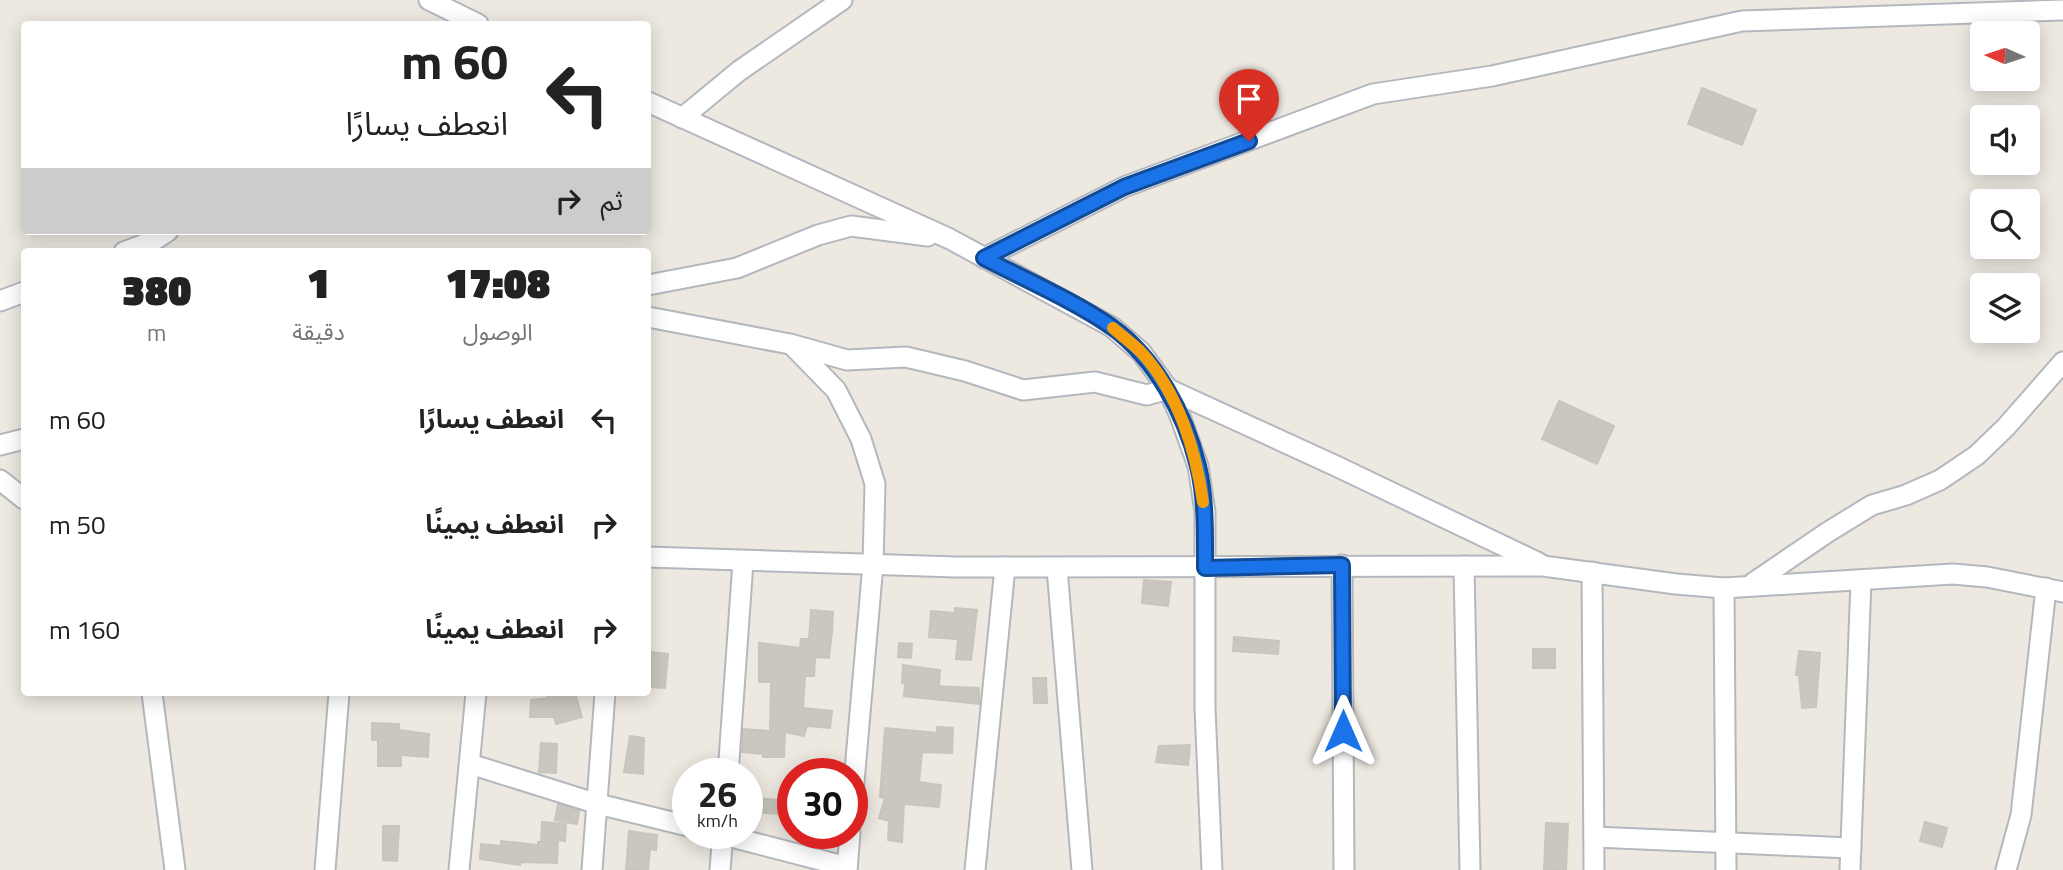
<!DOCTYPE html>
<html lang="ar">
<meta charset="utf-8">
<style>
:root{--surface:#fff;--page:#f2f2f2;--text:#222;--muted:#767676}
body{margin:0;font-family:"Titillium Web","Noto Sans Arabic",sans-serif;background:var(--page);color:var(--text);direction:rtl;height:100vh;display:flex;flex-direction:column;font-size:26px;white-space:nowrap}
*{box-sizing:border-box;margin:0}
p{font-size:23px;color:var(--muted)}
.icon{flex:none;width:38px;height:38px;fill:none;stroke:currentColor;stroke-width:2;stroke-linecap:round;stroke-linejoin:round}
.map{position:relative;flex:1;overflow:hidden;direction:ltr}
.sheet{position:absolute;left:21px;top:248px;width:630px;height:448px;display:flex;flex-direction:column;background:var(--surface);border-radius:7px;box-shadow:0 4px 18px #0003;direction:rtl}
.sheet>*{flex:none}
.top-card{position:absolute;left:21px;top:21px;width:630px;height:214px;border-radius:7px;box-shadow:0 4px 18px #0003;direction:rtl;background:#fff;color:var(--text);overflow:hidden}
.needle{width:46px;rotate:273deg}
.buttons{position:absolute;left:1970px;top:21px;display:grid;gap:14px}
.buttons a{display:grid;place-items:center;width:70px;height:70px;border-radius:7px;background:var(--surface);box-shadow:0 4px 18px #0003;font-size:35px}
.speed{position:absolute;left:672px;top:758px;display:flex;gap:14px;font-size:35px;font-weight:700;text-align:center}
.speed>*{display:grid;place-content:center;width:91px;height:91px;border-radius:50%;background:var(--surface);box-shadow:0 4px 18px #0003;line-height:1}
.speed small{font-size:18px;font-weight:400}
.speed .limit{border:10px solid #d22;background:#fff;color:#111}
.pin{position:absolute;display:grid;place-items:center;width:60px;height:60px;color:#fff;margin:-72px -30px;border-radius:50% 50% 50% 0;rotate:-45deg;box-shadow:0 0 7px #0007}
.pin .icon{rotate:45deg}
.me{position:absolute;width:77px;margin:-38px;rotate:0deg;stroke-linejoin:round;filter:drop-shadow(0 0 5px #0008)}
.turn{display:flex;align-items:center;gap:24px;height:147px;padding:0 28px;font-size:32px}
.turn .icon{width:91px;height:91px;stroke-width:2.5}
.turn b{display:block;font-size:49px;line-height:60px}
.then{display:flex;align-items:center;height:66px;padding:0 28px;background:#0003;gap:14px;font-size:26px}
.eta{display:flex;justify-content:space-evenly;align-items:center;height:119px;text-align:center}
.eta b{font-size:42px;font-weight:800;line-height:49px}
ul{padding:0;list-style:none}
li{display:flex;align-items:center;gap:21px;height:105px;padding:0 28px}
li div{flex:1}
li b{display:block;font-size:26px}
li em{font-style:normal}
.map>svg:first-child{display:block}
.building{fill:#cac7bf;stroke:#c9c5bb;stroke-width:2}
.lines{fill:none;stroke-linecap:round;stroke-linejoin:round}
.street-casing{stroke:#b5b7bf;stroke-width:23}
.street{stroke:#fff;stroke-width:19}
.route-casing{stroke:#114b97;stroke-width:18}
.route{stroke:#1a73e8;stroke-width:12}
.slow{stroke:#f59e0b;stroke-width:12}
</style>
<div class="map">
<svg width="2063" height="870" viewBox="0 0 2063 870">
<rect width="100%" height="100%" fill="#ede9e1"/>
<g class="building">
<path d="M1702 88 1756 110 1742 145 1688 124Z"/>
<path d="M1559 401 1614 426 1597 464 1542 439Z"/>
<path d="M1144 580 1171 582 1168 606 1142 603Z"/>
<path d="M955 608 977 610 971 660 956 659 958 639 929 637 931 611 955 613Z"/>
<path d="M811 610 833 612 832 631 829 658 815 657 814 676H805L803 708 832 711 830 728 807 726 804 736 785 732 784 757H763V754L742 752 743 729 770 731 771 682H759V643L800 648 801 639H809Z"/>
<path d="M1234 637 1279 641 1278 654 1233 651Z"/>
<path d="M899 643 912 644 911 658 898 657Z"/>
<rect x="1533" y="649" width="22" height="19"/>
<path d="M1799 651 1820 653 1816 707 1802 708 1799 675H1796Z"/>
<path d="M651 652 668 654 665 688 648 687Z"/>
<path d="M903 665 940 670 939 685 902 683Z"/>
<path d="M1033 678H1046L1047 703H1034Z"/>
<path d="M905 685 979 688V704L904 696Z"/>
<path d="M547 693H575L582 717 556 724 554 717H530L531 700 548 698Z"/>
<path d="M372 723 399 724V730L429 734 428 757 401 755V766H378V740H372Z"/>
<path d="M937 727 953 728 952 753 922 752 919 782 941 785 939 807 904 804 902 842 888 840 889 821 879 818 885 798 880 797 885 728 937 733Z"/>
<path d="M630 736 644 738 643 774 624 772Z"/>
<path d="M541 743 557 744 556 773 539 772Z"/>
<path d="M1190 745 1188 765 1156 762 1159 746Z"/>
<path d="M755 798 778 800 777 814 754 812Z"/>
<path d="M558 804 579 811 577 824 555 820Z"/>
<path d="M542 822 566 824 565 841 558 840 557 863 521 862 520 865 480 859 481 844 501 846V841L538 845V842H541Z"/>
<path d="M1925 822 1947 828 1942 847 1920 841Z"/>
<path d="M1546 823 1568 824 1566 870H1544Z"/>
<path d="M383 826H399L397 861 383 860Z"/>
<path d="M629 831 657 835 656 850 650 849 648 870H626Z"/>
</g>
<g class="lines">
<g class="street-casing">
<g id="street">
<path d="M429 0 478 24"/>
<path d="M648 102 950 239 1112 327 1141 352 1168 389 1180 416 1198 466 1205 512V708L1212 870"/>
<path d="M682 118 739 71 842 0"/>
<path d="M124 252 153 241 168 231"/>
<path d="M984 258 1124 187 1373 94 1492 76 1742 21 2063 10"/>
<path d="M648 285 737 268 818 235 851 226 928 236"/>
<path d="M0 301 24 292"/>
<path d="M648 317 790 344 847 360 906 357 965 371 1023 390 1095 382 1147 395 1168 389 1336 466 1539 563"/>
<path d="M793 346 836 390 861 439 875 484 873 564 852 805"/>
<path d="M0 445 24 439"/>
<path d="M0 480 24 499"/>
<path d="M648 557 956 567 1543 566 1676 584 1724 588 1953 574 1987 577 2063 592"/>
<path d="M1342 565 1344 870"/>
<path d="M1464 566 1470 870"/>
<path d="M1057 568 1082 870"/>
<path d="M1592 572 1594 870"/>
<path d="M1753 583 1828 532 1872 505 1906 495 1940 480 1977 455 2006 427 2063 362"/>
<path d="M1724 588 1726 870"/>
<path d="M152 693 175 870"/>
<path d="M470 764 598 804 688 826"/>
<path d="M728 774 743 562"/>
<path d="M716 833 847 867"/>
<path d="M1594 837 1851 848"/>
<path d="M325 870 339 693"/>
<path d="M459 870 476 693"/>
<path d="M592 870 605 693"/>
<path d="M720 870 723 833"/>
<path d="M847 870 850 833"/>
<path d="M975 870 1005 567"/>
<path d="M1850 870 1861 581"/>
<path d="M2006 870 2021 815 2046 588"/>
</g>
</g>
<use href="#street" class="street"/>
</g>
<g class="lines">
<g class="route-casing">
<path id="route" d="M1249 141 1124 187 984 258C1026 280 1073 300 1112 327 1156 359 1185 414 1198 466 1206 499 1205 534 1205 568L1342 565 1343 731"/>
</g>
<use href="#route" class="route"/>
<path class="slow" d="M1113 328C1122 336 1133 344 1142 353 1178 393 1196 450 1203 502"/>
</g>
</svg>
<div class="buttons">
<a><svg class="needle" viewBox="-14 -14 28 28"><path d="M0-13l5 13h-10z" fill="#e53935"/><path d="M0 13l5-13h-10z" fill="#767676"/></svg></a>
<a><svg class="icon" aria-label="sound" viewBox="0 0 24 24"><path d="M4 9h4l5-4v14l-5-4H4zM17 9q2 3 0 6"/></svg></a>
<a><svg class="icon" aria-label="search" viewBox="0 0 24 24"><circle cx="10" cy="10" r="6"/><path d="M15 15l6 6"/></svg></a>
<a><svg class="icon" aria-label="layers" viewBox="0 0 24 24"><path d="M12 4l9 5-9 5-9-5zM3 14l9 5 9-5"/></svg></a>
</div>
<div class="speed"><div>26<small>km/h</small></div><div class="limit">30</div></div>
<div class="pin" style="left:1249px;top:141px;background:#d93025"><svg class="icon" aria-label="arrive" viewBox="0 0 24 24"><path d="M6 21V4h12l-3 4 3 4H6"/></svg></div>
<svg class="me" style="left:1343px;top:731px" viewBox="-20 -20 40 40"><path d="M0-17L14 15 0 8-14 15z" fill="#1a73e8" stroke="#fff" stroke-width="4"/></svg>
<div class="top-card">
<div class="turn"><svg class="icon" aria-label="left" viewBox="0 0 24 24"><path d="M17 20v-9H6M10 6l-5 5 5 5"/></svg><div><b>60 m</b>انعطف يسارًا</div></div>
<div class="then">ثم<svg class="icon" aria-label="right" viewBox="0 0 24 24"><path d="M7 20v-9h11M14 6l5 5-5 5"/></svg></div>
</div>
<section class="sheet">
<div class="eta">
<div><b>17:08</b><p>الوصول</p></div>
<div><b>1</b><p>دقيقة</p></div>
<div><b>380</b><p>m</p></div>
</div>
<ul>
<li><svg class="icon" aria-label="left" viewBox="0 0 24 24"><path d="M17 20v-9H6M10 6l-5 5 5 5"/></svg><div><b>انعطف يسارًا</b></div><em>60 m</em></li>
<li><svg class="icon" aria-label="right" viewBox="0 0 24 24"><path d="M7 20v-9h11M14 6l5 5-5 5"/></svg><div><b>انعطف يمينًا</b></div><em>50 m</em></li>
<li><svg class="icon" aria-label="right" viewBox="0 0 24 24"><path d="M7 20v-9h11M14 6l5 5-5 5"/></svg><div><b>انعطف يمينًا</b></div><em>160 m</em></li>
</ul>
</section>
</div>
